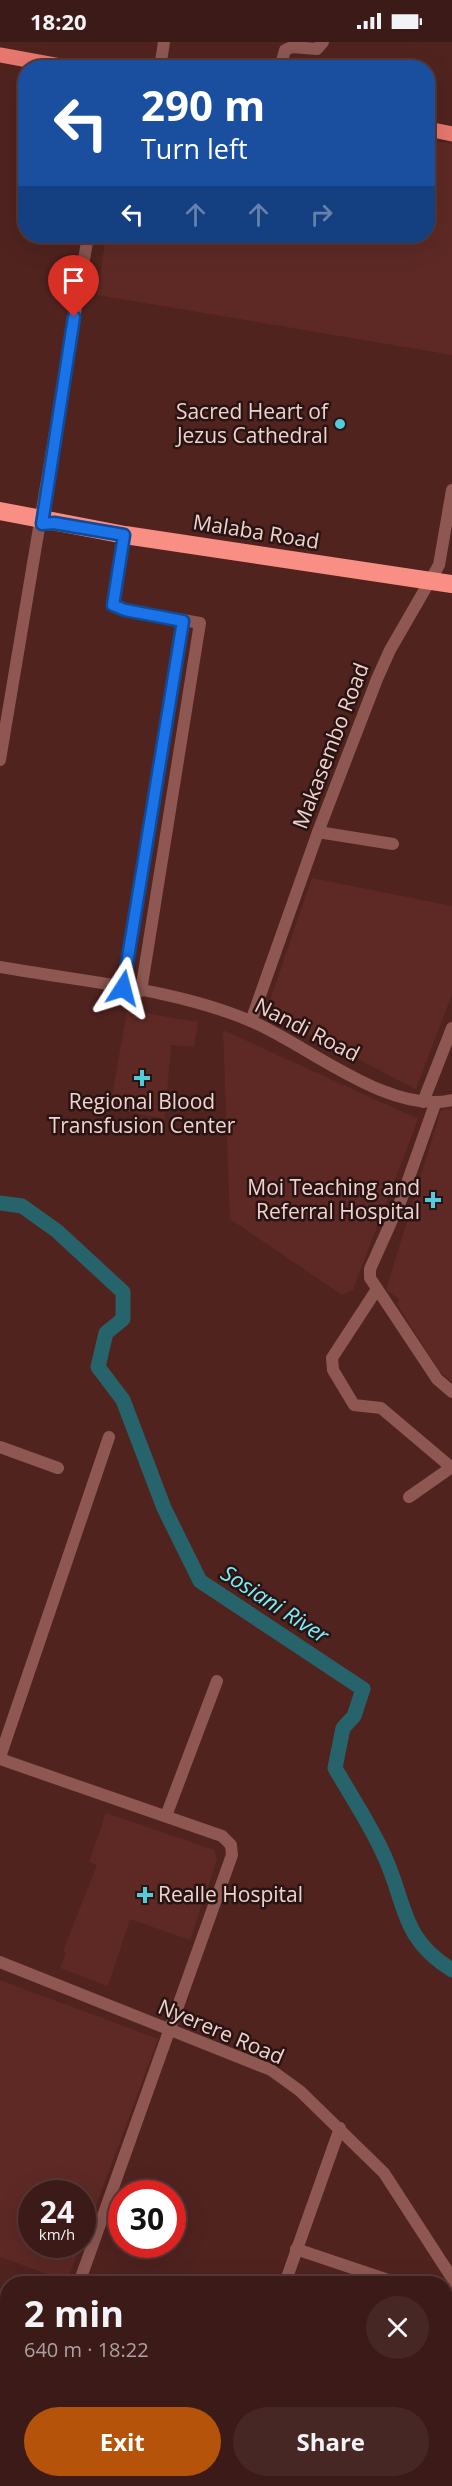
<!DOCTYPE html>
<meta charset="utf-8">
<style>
:root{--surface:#3c1a17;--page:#472724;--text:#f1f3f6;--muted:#aca1a1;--line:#553836;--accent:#b45309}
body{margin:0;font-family:"Open Sans",sans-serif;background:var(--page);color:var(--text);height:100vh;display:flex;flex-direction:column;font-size:22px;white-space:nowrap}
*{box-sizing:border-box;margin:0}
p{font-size:20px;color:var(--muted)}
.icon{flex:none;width:33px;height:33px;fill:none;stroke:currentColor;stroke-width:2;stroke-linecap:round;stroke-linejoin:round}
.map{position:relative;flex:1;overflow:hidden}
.drawer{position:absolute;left:0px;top:2234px;width:453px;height:212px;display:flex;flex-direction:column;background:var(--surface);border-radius:24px 24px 0 0;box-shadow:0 6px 24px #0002,0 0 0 2px var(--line)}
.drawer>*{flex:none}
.guide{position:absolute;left:18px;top:18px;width:417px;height:183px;border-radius:24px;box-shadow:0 6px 24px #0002,0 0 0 2px var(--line);background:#1a4fa0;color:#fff;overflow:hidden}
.speed{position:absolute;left:18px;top:2138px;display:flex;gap:12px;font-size:30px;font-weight:700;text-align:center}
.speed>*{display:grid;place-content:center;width:78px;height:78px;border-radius:50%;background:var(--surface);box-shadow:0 6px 24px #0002,0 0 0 2px var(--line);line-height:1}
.speed small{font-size:15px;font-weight:400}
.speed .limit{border:9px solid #d22;background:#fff;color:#111}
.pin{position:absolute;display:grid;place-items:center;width:51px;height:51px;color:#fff;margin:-62px -26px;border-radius:50% 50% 50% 0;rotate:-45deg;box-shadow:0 0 6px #0007}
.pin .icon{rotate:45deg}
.me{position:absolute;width:66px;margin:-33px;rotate:9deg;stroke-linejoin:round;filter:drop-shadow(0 0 4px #0008)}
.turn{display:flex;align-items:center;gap:21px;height:126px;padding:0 24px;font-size:27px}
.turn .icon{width:78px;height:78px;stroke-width:2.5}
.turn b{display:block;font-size:42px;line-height:51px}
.lanes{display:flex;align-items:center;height:57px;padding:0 24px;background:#0003;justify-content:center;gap:30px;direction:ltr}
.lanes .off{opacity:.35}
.round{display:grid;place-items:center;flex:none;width:63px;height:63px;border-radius:32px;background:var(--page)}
.head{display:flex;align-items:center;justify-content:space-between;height:102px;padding:0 24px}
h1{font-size:36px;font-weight:700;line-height:45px}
.button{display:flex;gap:12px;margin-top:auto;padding:12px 24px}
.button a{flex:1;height:69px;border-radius:36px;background:var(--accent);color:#fff;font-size:24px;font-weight:700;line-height:69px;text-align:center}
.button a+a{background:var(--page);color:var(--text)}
.status{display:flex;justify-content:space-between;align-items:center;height:42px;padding:0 30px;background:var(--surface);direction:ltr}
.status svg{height:16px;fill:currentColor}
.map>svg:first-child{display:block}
.built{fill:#5e2925}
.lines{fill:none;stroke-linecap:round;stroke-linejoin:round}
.river{stroke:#27636a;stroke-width:15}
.minor{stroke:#8e5752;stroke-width:12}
.major{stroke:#e6776e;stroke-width:15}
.highway{stroke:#f98f84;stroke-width:18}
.route-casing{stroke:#114b97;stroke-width:15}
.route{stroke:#1a73e8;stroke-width:10}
.poi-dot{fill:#52cbda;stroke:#281412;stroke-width:2}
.labels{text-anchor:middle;stroke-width:5;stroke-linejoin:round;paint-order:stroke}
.poi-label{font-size:21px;fill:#f0d2ce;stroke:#281412;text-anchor:end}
.street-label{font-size:21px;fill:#f0d2ce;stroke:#281412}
.water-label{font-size:22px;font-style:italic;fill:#7aeefc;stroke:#281412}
</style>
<div class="status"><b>18:20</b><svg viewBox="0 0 49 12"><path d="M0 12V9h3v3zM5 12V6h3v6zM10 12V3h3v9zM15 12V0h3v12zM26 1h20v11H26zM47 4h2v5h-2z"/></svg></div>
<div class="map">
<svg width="452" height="2444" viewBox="0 0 452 2444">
<rect width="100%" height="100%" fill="#50231f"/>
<g class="built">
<path d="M428 98 452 102V313L97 253 106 194H428Z"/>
<path d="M312 836 452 864V952L416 1047 266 970Z"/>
<path d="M127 968 198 980 194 1005 171 1003 165 1077 110 1066Z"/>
<path d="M223 988 418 1077 353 1248 342 1253 230 1177Z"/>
<path d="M452 1066V1340L439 1329 397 1262 399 1257 386 1248 441 1068Z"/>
<path d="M106 1771 214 1808 217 1818 190 1898 130 1877 108 1944 60 1926 66 1911 63 1909 97 1823 89 1820Z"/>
<path d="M0 1938 158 1997 83 2199 82 2151H32V2202H81L67 2239 0 2215Z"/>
</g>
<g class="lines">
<path class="river" d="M0 1161 22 1164 57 1189 123 1250V1277L106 1291 98 1325 123 1358 164 1466 200 1539 363 1647 354 1674 343 1686 335 1726C351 1754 370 1782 383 1811 407 1861 399 1895 452 1928"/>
<g class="minor">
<path d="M160 26 164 0"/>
<path d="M280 26 285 8 292 5 317 7 323 0"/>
<path d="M125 493 113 563 125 568 200 581 141 949"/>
<path d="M0 718 88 194"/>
<path d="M318 790 393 802"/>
<path d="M0 925C83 940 175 946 253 980 309 1004 389 1073 452 1058"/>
<path d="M123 946 183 579"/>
<path d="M251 979 318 790 377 637 390 608 439 523 452 448"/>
<path d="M423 1060 452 986"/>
<path d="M435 1062 401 1158 370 1227V1236L437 1337 452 1350"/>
<path d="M377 1247 332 1316 333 1328 354 1363 381 1366 452 1426"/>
<path d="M0 1405 58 1426"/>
<path d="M409 1455 452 1425"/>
<path d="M0 1715 109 1395"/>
<path d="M0 1717 222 1794 231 1803 232 1813 79 2241"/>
<path d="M166 1774 217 1639"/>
<path d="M0 1920 271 2028 300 2049 384 2131 452 2236"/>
<path d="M296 2207 397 2241"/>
<path d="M285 2241 340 2086"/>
<path d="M446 2248 452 2247"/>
<path d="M446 2390 452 2399"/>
<path d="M134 2438 142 2444"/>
<path d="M6 2444 9 2438"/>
<path d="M215 2444 217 2438"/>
</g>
<g class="major">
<path d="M0 13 71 26"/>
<path d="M428 87 452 92"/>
</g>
<path class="highway" d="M0 469 125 493 452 542"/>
</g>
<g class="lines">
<g class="route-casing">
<path id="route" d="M74 275 42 482 54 481 124 493 113 563 125 568 183 579 123 946"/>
</g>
<use href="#route" class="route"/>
</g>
<g class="poi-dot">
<circle cx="340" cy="382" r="6"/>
<path d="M139 1027h6v6h6v6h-6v6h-6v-6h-6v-6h6z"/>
<path d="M430 1149h6v6h6v6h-6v6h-6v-6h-6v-6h6z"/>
<path d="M142 1844h6v6h6v6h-6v6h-6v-6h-6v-6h6z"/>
</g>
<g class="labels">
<g class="poi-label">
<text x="328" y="377">Sacred Heart of<tspan x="328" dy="24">Jezus Cathedral</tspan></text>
<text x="142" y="1067" text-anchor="middle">Regional Blood<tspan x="142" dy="24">Transfusion Center</tspan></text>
<text x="420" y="1153">Moi Teaching and<tspan x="420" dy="24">Referral Hospital</tspan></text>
<text x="158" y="1860" text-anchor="start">Realle Hospital</text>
</g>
<g class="street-label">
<text transform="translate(256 490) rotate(9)" y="7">Malaba Road</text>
<text transform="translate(331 704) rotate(-69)" y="7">Makasembo Road</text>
<text transform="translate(307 988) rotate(27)" y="7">Nandi Road</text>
<text transform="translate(221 1990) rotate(23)" y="7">Nyerere Road</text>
</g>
<g class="water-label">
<text transform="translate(275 1562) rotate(33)" y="8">Sosiani River</text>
</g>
</g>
</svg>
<div class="speed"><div>24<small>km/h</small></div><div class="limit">30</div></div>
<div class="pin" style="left:74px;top:275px;background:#d93025"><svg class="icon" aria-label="arrive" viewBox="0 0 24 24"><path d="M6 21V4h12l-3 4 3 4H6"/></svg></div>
<svg class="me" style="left:123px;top:946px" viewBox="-20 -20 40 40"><path d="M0-17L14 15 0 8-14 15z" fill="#1a73e8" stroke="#fff" stroke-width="4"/></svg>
<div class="guide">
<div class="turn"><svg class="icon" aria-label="left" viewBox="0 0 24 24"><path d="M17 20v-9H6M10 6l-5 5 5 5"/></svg><div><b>290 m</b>Turn left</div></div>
<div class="lanes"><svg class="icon" aria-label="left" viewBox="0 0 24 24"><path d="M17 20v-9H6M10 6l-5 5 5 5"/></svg><svg class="icon off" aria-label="ahead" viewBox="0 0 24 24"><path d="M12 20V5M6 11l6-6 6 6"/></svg><svg class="icon off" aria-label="ahead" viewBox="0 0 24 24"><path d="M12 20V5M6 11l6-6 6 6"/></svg><svg class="icon off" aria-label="right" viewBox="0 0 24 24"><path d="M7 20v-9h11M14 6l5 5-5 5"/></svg></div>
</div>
<section class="drawer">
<div class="head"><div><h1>2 min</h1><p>640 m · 18:22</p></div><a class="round"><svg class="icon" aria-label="close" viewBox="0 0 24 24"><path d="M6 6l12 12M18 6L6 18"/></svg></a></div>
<div class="button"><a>Exit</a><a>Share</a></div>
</section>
</div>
